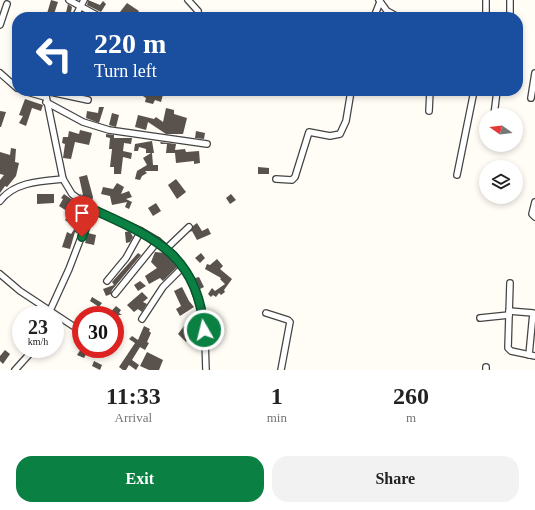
<!DOCTYPE html>
<style>
:root{--surface:#fff;--page:#f2f2f2;--text:#222;--muted:#767676;--accent:#0b8043}
body{margin:0;font-family:Georgia,serif;background:var(--page);color:var(--text);height:100vh;display:flex;flex-direction:column;font-size:15px;white-space:nowrap}
*{box-sizing:border-box;margin:0}
p{font-size:13px;color:var(--muted)}
.icon{flex:none;width:22px;height:22px;fill:none;stroke:currentColor;stroke-width:2;stroke-linecap:round;stroke-linejoin:round}
.map{position:relative;height:370px;overflow:hidden}
.side{display:flex;flex-direction:column;background:var(--surface);flex:1}
.side>*{flex:none}
.guide{position:absolute;left:12px;top:12px;width:511px;height:84px;border-radius:16px;box-shadow:0 2px 6px #0003;background:#1a4fa0;color:#fff;overflow:hidden}
.needle{width:26px;rotate:284deg}
.controls{position:absolute;left:479px;top:108px;display:grid;gap:8px}
.controls a{display:grid;place-items:center;width:44px;height:44px;border-radius:50%;background:var(--surface);box-shadow:0 2px 6px #0003;font-size:20px}
.speed{position:absolute;left:12px;top:306px;display:flex;gap:8px;font-size:20px;font-weight:700;text-align:center}
.speed>*{display:grid;place-content:center;width:52px;height:52px;border-radius:50%;background:var(--surface);box-shadow:0 2px 6px #0003;line-height:1}
.speed small{font-size:10px;font-weight:400}
.speed .limit{border:6px solid #d22;background:#fff;color:#111}
.pin{position:absolute;display:grid;place-items:center;width:34px;height:34px;color:#fff;margin:-41px -17px;border-radius:50% 50% 50% 0;rotate:-45deg;box-shadow:0 0 4px #0007}
.pin .icon{rotate:45deg}
.me{position:absolute;width:44px;margin:-22px;rotate:352deg;stroke-linejoin:round;filter:drop-shadow(0 0 3px #0008)}
.turn{display:flex;align-items:center;gap:14px;height:84px;padding:0 16px;font-size:18px}
.turn .icon{width:52px;height:52px;stroke-width:2.5}
.turn b{display:block;font-size:28px;line-height:34px}
.eta{display:flex;justify-content:space-evenly;align-items:center;height:68px;text-align:center}
.eta b{font-size:24px;font-weight:700;line-height:28px}
.action{display:flex;gap:8px;margin-top:auto;padding:8px 16px}
.action a{flex:1;height:46px;border-radius:16px;background:var(--accent);color:#fff;font-size:16px;font-weight:700;line-height:46px;text-align:center}
.action a+a{background:var(--page);color:var(--text)}
.map>svg:first-child{display:block}
.building{fill:#5a524d}
.lines{fill:none;stroke-linecap:round;stroke-linejoin:round}
.minor-casing{stroke:#444;stroke-width:8}
.minor{stroke:#fff;stroke-width:5.5}
.route-casing{stroke:#07532c;stroke-width:10}
.route{stroke:#0b8043;stroke-width:7}
</style>
<div class="map">
<svg width="535" height="370" viewBox="0 0 535 370">
<rect width="100%" height="100%" fill="#fffdf5"/>
<g class="building">
<path d="M51 0 58 2 53 17H46Z"/>
<path d="M88 0 100 5 103 1 106 4 101 12 87 5Z"/>
<path d="M127 3 139 11 134 17H127L120 12Z"/>
<path d="M68 4 72 7 70 17H65Z"/>
<path d="M135 91H147L157 94 158 91H164L161 102 155 100 153 104 145 102 146 98Z"/>
<path d="M25 99 43 105 41 111 32 108 26 126 19 123 23 116 19 115Z"/>
<path d="M99 107H104L99 123 86 118 87 111 98 113Z"/>
<path d="M166 108 174 110V114L187 118 183 134H166L148 122 146 130 135 127 138 115 154 119 156 117 163 122Z"/>
<path d="M0 111 6 112 1 127H0Z"/>
<path d="M112 113 119 115 116 127 109 125Z"/>
<path d="M80 130 92 133 89 145 75 142 71 159 63 158 65 144 62 143 63 137H68L69 131 79 134Z"/>
<path d="M196 131 205 133 204 139 195 138Z"/>
<path d="M106 134 114 135V138H132L131 144 124 143 123 151 132 153 131 159 123 157 121 174H114V167H110L112 149H109L110 138 106 137Z"/>
<path d="M152 141 154 153H152L153 165H158V171H145L147 173 142 176 140 180 135 179 137 171 147 165 143 158 151 153H146V149L139 147 138 151H134L135 144Z"/>
<path d="M160 142 176 144 175 150 185 149 186 152 199 151 200 163 194 164V161L176 163 175 153H166L167 144H161Z"/>
<path d="M11 148 16 149 15 162 19 163 16 176 7 187 5 186 0 193V180L4 175 0 174V152L10 155Z"/>
<path d="M258 167 269 168V174H258Z"/>
<path d="M87 175 93 197 92 202 79 194 83 195 79 177Z"/>
<path d="M176 179 186 192 177 199 168 185Z"/>
<path d="M117 183 124 187 121 194 129 191 132 197 126 199 132 202 129 209 125 207 127 202 112 205 110 196 101 194 103 187 113 189Z"/>
<path d="M37 194H54V203L37 204Z"/>
<path d="M64 194 84 208 82 210 86 213 82 220 74 214 68 222 65 220 70 213 59 206 63 199 61 198Z"/>
<path d="M231 194 236 200 230 204 226 198Z"/>
<path d="M156 203 161 211 153 216 148 208Z"/>
<path d="M197 223 202 231 208 228 211 234 197 240 192 231 190 232 193 226Z"/>
<path d="M77 225 80 228 78 234 75 232 70 249 62 247 67 232 71 234Z"/>
<path d="M130 231 133 237 130 242 126 243 125 232Z"/>
<path d="M88 233 96 235 94 245 85 243Z"/>
<path d="M155 252 165 253 177 267 163 281 160 278 149 284 145 276 157 268 151 262Z"/>
<path d="M138 253 141 255 112 290 111 294 106 296 103 289 114 285 112 282Z"/>
<path d="M201 253 205 258 200 263 195 258Z"/>
<path d="M217 259 223 266 220 269 232 279 224 290 225 292 221 295 219 293 216 297 213 295 211 297 208 294 212 288 215 291 225 284 220 279 221 278 205 269 207 264 210 265Z"/>
<path d="M199 277 204 287 200 289 195 278Z"/>
<path d="M140 281 146 286 138 291 134 285Z"/>
<path d="M182 287 189 301 194 307 180 316 176 309 181 306 174 291Z"/>
<path d="M142 292 148 298 143 302 147 304 142 312 138 309 134 312 127 305Z"/>
<path d="M92 297 102 303 99 307 90 301Z"/>
<path d="M116 306 121 310 119 313 122 315H119L115 320V315H108Z"/>
<path d="M144 326 150 329 149 331 151 333 147 342 149 343 145 350 140 347 132 360 139 365 136 370 129 365 126 370H123L119 367 135 343 129 339 132 336 138 340Z"/>
<path d="M184 326 193 334 186 342 178 334Z"/>
<path d="M81 349H89L84 358 77 355Z"/>
<path d="M5 350 10 354 3 364 0 361V356Z"/>
<path d="M147 352 163 360 159 370H149L140 366Z"/>
<path d="M94 361 102 365 100 370 92 366Z"/>
</g>
<g class="lines">
<g class="minor-casing">
<g id="minor">
<path d="M69 0 100 17"/>
<path d="M188 0 198 11"/>
<path d="M379 0 387 11 398 17"/>
<path d="M510 0V17"/>
<path d="M75 17 84 0"/>
<path d="M374 17 380 2"/>
<path d="M486 17V0"/>
<path d="M0 25 7 4"/>
<path d="M0 73 17 88"/>
<path d="M24 91 45 97"/>
<path d="M45 91 63 179 72 194 92 209 141 231 158 241 174 255 190 277 202 312 205 340 206 370"/>
<path d="M46 91 88 100"/>
<path d="M531 98 535 73"/>
<path d="M46 102 83 122 109 130 207 144"/>
<path d="M429 111 430 91"/>
<path d="M494 115 497 91"/>
<path d="M457 175 474 91"/>
<path d="M276 179 292 180 295 177 309 132 330 136 340 134 346 121 351 91"/>
<path d="M0 201C14 182 41 181 63 179"/>
<path d="M535 202 532 214 535 217"/>
<path d="M167 248 189 227"/>
<path d="M0 274 20 291 73 326"/>
<path d="M107 281 126 258 141 231"/>
<path d="M510 283 508 348 511 351 535 356"/>
<path d="M115 294 158 241"/>
<path d="M509 311 533 313 529 355"/>
<path d="M266 313 288 320 290 322 281 370"/>
<path d="M48 315 69 269 92 209"/>
<path d="M480 318 509 315"/>
<path d="M142 319 163 287 183 267"/>
<path d="M486 367V370"/>
<path d="M15 370 34 349"/>
</g>
</g>
<use href="#minor" class="minor"/>
</g>
<g class="lines">
<g class="route-casing">
<path id="route" d="M82 237 92 209C153 237 198 254 204 330"/>
</g>
<use href="#route" class="route"/>
</g>
</svg>
<div class="controls">
<a><svg class="needle" viewBox="-14 -14 28 28"><path d="M0-13l5 13h-10z" fill="#e53935"/><path d="M0 13l5-13h-10z" fill="#767676"/></svg></a>
<a><svg class="icon" aria-label="layers" viewBox="0 0 24 24"><path d="M12 4l9 5-9 5-9-5zM3 14l9 5 9-5"/></svg></a>
</div>
<div class="speed"><div>23<small>km/h</small></div><div class="limit">30</div></div>
<div class="pin" style="left:82px;top:237px;background:#d93025"><svg class="icon" aria-label="arrive" viewBox="0 0 24 24"><path d="M6 21V4h12l-3 4 3 4H6"/></svg></div>
<svg class="me" style="left:204px;top:330px" viewBox="-20 -20 40 40"><circle r="17" fill="#0b8043" stroke="#fff" stroke-width="3"/><path d="M0-11L8 9 0 5-8 9z" fill="#fff"/></svg>
<div class="guide">
<div class="turn"><svg class="icon" aria-label="left" viewBox="0 0 24 24"><path d="M17 20v-9H6M10 6l-5 5 5 5"/></svg><div><b>220 m</b>Turn left</div></div>
</div>
</div>
<section class="side">
<div class="eta">
<div><b>11:33</b><p>Arrival</p></div>
<div><b>1</b><p>min</p></div>
<div><b>260</b><p>m</p></div>
</div>
<div class="action"><a>Exit</a><a>Share</a></div>
</section>
